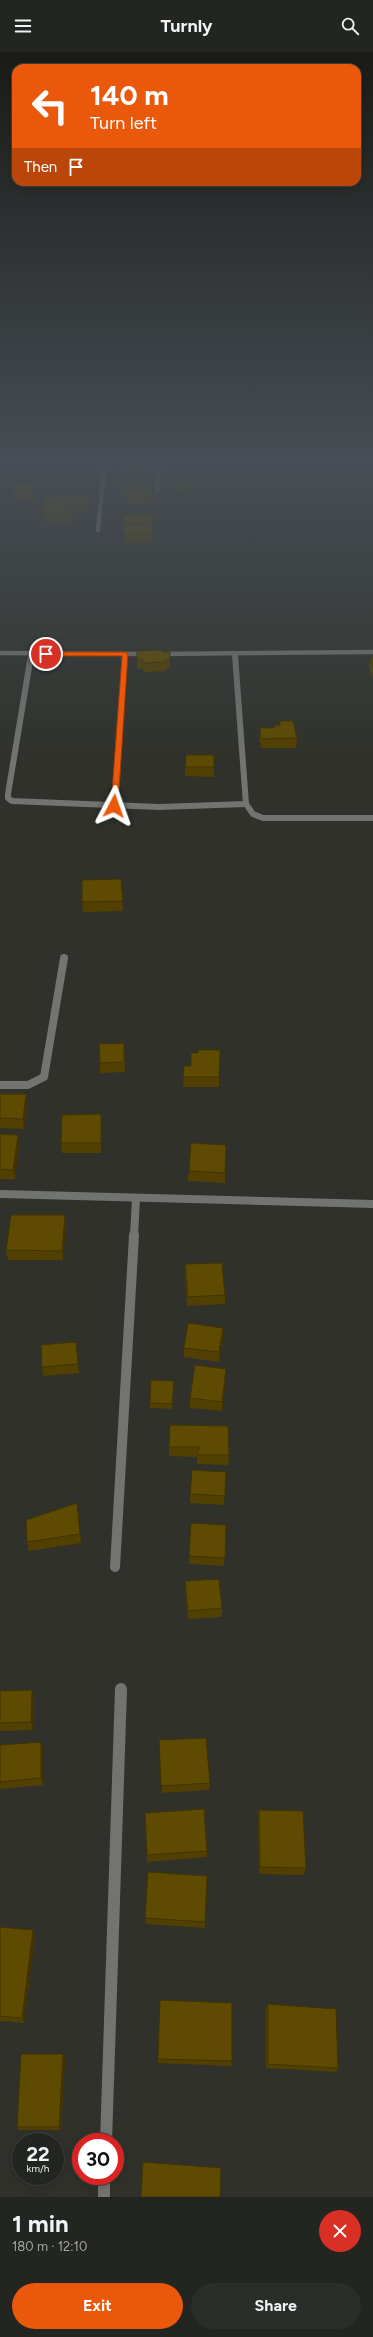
<!DOCTYPE html>
<meta charset="utf-8">
<style>
:root{--surface:#232520;--page:#2b2d29;--text:#f1f3f6;--muted:#a3a5a5;--line:#40423e;--accent:#ea580c}
body{margin:0;font-family:Figtree,sans-serif;background:var(--page);color:var(--text);height:100vh;display:flex;flex-direction:column;font-size:15px;white-space:nowrap}
*{box-sizing:border-box;margin:0}
p{font-size:13px;color:var(--muted)}
.icon{flex:none;width:22px;height:22px;fill:none;stroke:currentColor;stroke-width:2;stroke-linecap:round;stroke-linejoin:round}
.map{position:relative;height:2145px;overflow:hidden}
.drawer{display:flex;flex-direction:column;background:var(--surface);flex:1}
.drawer>*{flex:none}
.banner{position:absolute;left:12px;top:12px;width:349px;height:122px;border-radius:12px;box-shadow:0 2px 10px #0003,0 0 0 1px var(--line);background:#ea580c;color:#fff;overflow:hidden}
.speed{position:absolute;left:12px;top:2081px;display:flex;gap:8px;font-size:20px;font-weight:700;text-align:center}
.speed>*{display:grid;place-content:center;width:52px;height:52px;border-radius:50%;background:var(--surface);box-shadow:0 2px 10px #0003,0 0 0 1px var(--line);line-height:1}
.speed small{font-size:10px;font-weight:400}
.speed .limit{border:6px solid #d22;background:#fff;color:#111}
.pin{position:absolute;display:grid;place-items:center;width:34px;height:34px;color:#fff;margin:-17px;border:2px solid #fff;border-radius:50%;box-shadow:0 1px 4px #0007}
.me{position:absolute;width:44px;margin:-22px;rotate:4deg;stroke-linejoin:round;filter:drop-shadow(0 0 3px #0008)}
.turn{display:flex;align-items:center;gap:14px;height:84px;padding:0 12px;font-size:18px}
.turn .icon{width:52px;height:52px;stroke-width:2.5}
.turn b{display:block;font-size:28px;line-height:34px}
.then{display:flex;align-items:center;height:38px;padding:0 12px;background:#0003;gap:8px;font-size:15px}
.round{display:grid;place-items:center;flex:none;width:42px;height:42px;border-radius:21px;background:var(--page)}
.headline{display:flex;align-items:center;justify-content:space-between;height:68px;padding:0 12px}
h1{font-size:24px;font-weight:700;line-height:30px}
.action{display:flex;gap:8px;margin-top:auto;padding:8px 12px}
.action a{flex:1;height:46px;border-radius:24px;background:var(--accent);color:#fff;font-size:16px;font-weight:700;line-height:46px;text-align:center}
.action a+a{background:var(--page);color:var(--text)}
header{display:flex;justify-content:space-between;align-items:center;height:52px;padding:0 12px;background:var(--surface);font-size:18px;font-weight:700}
.map>svg:first-child{display:block}
.lines{fill:none;stroke-linecap:round;stroke-linejoin:round}
.street-far4{stroke:#717471;stroke-width:4.5}
.street-far3{stroke:#717471;stroke-width:6}
.street-far2{stroke:#717471;stroke-width:8}
.street-far1{stroke:#717471;stroke-width:10}
.street{stroke:#717471;stroke-width:12}
.wall{fill:#514001}
.shaded-wall{fill:#423401}
.building{fill:#5e4b01;stroke:#423401}
.route{fill:#ea580c;stroke:#983908}
</style>
<header><svg class="icon" aria-label="menu" viewBox="0 0 24 24"><path d="M4 6h16M4 12h16M4 18h16"/></svg>Turnly<svg class="icon" aria-label="search" viewBox="0 0 24 24"><circle cx="10" cy="10" r="6"/><path d="M15 15l6 6"/></svg></header>
<div class="map">
<svg width="373" height="2145" viewBox="0 0 373 2145">
<rect width="100%" height="100%" fill="#2f312a"/>
<g class="lines">
<g class="street-far4">
<path d="M157 439 159 408"/>
<path d="M98 478 105 408"/>
<path d="M0 601 147 602"/>
<path d="M159 602 373 600"/>
<path d="M235 602V604"/>
<path d="M31 604V602"/>
<path d="M125 604V602"/>
</g>
<g class="street-far3">
<path d="M31 603 8 742V746L12 749 159 755 246 752"/>
<path d="M235 603 246 752 253 762 263 766H373"/>
<path d="M114 754 125 603"/>
</g>
<g class="street-far2">
<path d="M0 1033H28L44 1025 64 906"/>
<path d="M0 1142 373 1152"/>
<path d="M134 1184 136 1147"/>
</g>
<path class="street-far1" d="M115 1515 134 1183"/>
<g class="street">
<path d="M106 2090 121 1637"/>
<path d="M104 2124V2145"/>
</g>
</g>
<g class="wall">
<path d="M122 408H152V410L149 417 122 416Z"/>
<path d="M170 431 189 437V441H171Z"/>
<path d="M34 432 35 440 33 449H14L13 441Z"/>
<path d="M146 433 145 438H151V453H128V443H122V435Z"/>
<path d="M88 444V458L72 459 73 464 72 470H45V459H44V451Z"/>
<path d="M123 463 152 470V478H151L152 482V490L125 491 124 483Z"/>
<path d="M137 599 170 600V616H166V619L144 620 143 617H137Z"/>
<path d="M373 605V627L369 614 370 606Z"/>
<path d="M280 669 297 686 296 696H261L259 686 260 676H274L280 673Z"/>
<path d="M186 703H214V725L185 724Z"/>
<path d="M121 827 123 859 83 860 82 850Z"/>
<path d="M124 991 125 1020 100 1021V1011Z"/>
<path d="M220 998 219 1035H183L184 1014H191L198 1001Z"/>
<path d="M0 1042H26L27 1052 24 1077 0 1076Z"/>
<path d="M101 1062 102 1072 101 1101H62L61 1091Z"/>
<path d="M0 1082 19 1093 15 1127H0Z"/>
<path d="M226 1093 225 1131 188 1129 189 1119Z"/>
<path d="M66 1173 63 1208H8L6 1198Z"/>
<path d="M185 1212 225 1243V1252L187 1254 185 1222Z"/>
<path d="M223 1286 219 1310 184 1305V1296Z"/>
<path d="M76 1290 79 1321 43 1324 42 1315Z"/>
<path d="M226 1326 222 1359 190 1356V1346Z"/>
<path d="M174 1334 172 1357 150 1356V1351Z"/>
<path d="M170 1373 229 1403 228 1413 197 1412V1405L169 1404Z"/>
<path d="M226 1420 224 1453 190 1451V1442Z"/>
<path d="M77 1451 81 1491 29 1499 27 1490Z"/>
<path d="M226 1473 224 1514 189 1512V1504Z"/>
<path d="M185 1529 222 1556V1565L188 1567 185 1538Z"/>
<path d="M0 1639 34 1646 33 1678 0 1679Z"/>
<path d="M159 1688 210 1731 209 1738 162 1741Z"/>
<path d="M41 1690 43 1698V1733L0 1737V1693Z"/>
<path d="M259 1758 306 1816 304 1823 259 1822 258 1765Z"/>
<path d="M145 1761 207 1799V1805L147 1810Z"/>
<path d="M207 1824 205 1876 146 1872 145 1866Z"/>
<path d="M0 1875 33 1878 35 1884 24 1971 0 1969Z"/>
<path d="M268 1952 338 2016 336 2020 266 2016V1957Z"/>
<path d="M63 2002 65 2006 61 2078H19L17 2075Z"/>
<path d="M158 2007 232 2009 231 2014 158 2011Z"/>
</g>
<g class="shaded-wall">
<path d="M150 408H152V410L149 417V409Z"/>
<path d="M145 425 146 433 144 443V435Z"/>
<path d="M34 432 35 440 33 449V441Z"/>
<path d="M72 456 73 464 72 470 71 462Z"/>
<path d="M1 464 2 469 0 472V467Z"/>
<path d="M26 1042 27 1052 24 1077 23 1067Z"/>
<path d="M101 1062 102 1072 101 1101Z"/>
<path d="M18 1083 19 1093 15 1127 13 1118Z"/>
<path d="M65 1163 66 1173 63 1208 62 1199Z"/>
<path d="M223 1276V1286L219 1310V1300Z"/>
<path d="M226 1317V1326L222 1359V1350Z"/>
<path d="M32 1638 34 1646 33 1678 31 1670Z"/>
<path d="M41 1690 43 1698V1733L41 1726Z"/>
<path d="M33 1878 35 1884 24 1971 22 1966Z"/>
<path d="M63 2002 65 2006 61 2078 59 2075Z"/>
</g>
<g class="building">
<path d="M122 408H150L149 409Z"/>
<path d="M123 425H145L144 435H122Z"/>
<path d="M188 430 189 437H171L170 431Z"/>
<path d="M15 432H34L33 441H13Z"/>
<path d="M129 438H151L150 445H128Z"/>
<path d="M88 444V450L44 451V445Z"/>
<path d="M46 456H72L71 462H45Z"/>
<path d="M151 462 152 470 124 471 123 463Z"/>
<path d="M150 474 152 482 125 483 123 475Z"/>
<path d="M162 598V600H170V607H166V610L143 611V608H137V599Z"/>
<path d="M373 605V615L370 606Z"/>
<path d="M280 669H293L297 686 261 687 260 676H274L276 673H280Z"/>
<path d="M186 703H214V715H185Z"/>
<path d="M121 827 123 849 82 850V828Z"/>
<path d="M124 991V1010L100 1011 99 992Z"/>
<path d="M198 998H220L219 1025H183L184 1014H191V1001H198Z"/>
<path d="M0 1042H26L23 1067 0 1066Z"/>
<path d="M101 1062V1091H61L62 1063Z"/>
<path d="M0 1082 18 1083 13 1118 0 1117Z"/>
<path d="M191 1091 226 1093 225 1121 189 1119Z"/>
<path d="M11 1163H65L62 1199 6 1198Z"/>
<path d="M222 1211 225 1243 188 1245 185 1212Z"/>
<path d="M188 1271 223 1276 219 1300 184 1296Z"/>
<path d="M76 1290 78 1312 42 1315 41 1293Z"/>
<path d="M195 1313 226 1317 222 1350 190 1346Z"/>
<path d="M151 1328 174 1329 172 1352 150 1351Z"/>
<path d="M170 1373 228 1374 229 1403H197L200 1395H169Z"/>
<path d="M192 1418 226 1420 225 1444 190 1442Z"/>
<path d="M77 1451 80 1482 27 1490 26 1468Z"/>
<path d="M191 1471 226 1473 225 1506 189 1504Z"/>
<path d="M219 1527 222 1556 188 1559 185 1529Z"/>
<path d="M32 1638 31 1670 0 1671V1639Z"/>
<path d="M206 1686 210 1731 161 1734 159 1688Z"/>
<path d="M41 1690V1726L0 1730V1693Z"/>
<path d="M204 1757 207 1799 147 1803 145 1761Z"/>
<path d="M259 1758 303 1759 306 1816 260 1815Z"/>
<path d="M148 1820 207 1824 205 1870 145 1866Z"/>
<path d="M0 1875 33 1878 22 1966 0 1964Z"/>
<path d="M160 1948 232 1951V2009L158 2007Z"/>
<path d="M268 1952 336 1957 338 2016 268 2012Z"/>
<path d="M21 2002H63L59 2075H17Z"/>
<path d="M143 2110 221 2116 220 2145H141Z"/>
</g>
<linearGradient id="sky" x2="0" y2="1"><stop stop-color="#1a1b17"/><stop offset="0.58" stop-color="#474e55"/><stop offset="1" stop-color="#474e55" stop-opacity="0"/></linearGradient>
<rect width="373" height="708" fill="url(#sky)"/>
<path class="route" d="M125 600 128 602 118 754 114 756 111 754 122 604H46L43 602 46 600Z"/>
</svg>
<div class="speed"><div>22<small>km/h</small></div><div class="limit">30</div></div>
<div class="pin" style="left:46px;top:602px;background:#d93025"><svg class="icon" aria-label="arrive" viewBox="0 0 24 24"><path d="M6 21V4h12l-3 4 3 4H6"/></svg></div>
<svg class="me" style="left:114px;top:754px" viewBox="-20 -20 40 40"><path d="M0-17L14 15 0 8-14 15z" fill="#ea580c" stroke="#fff" stroke-width="4"/></svg>
<div class="banner">
<div class="turn"><svg class="icon" aria-label="left" viewBox="0 0 24 24"><path d="M17 20v-9H6M10 6l-5 5 5 5"/></svg><div><b>140 m</b>Turn left</div></div>
<div class="then">Then<svg class="icon" aria-label="arrive" viewBox="0 0 24 24"><path d="M6 21V4h12l-3 4 3 4H6"/></svg></div>
</div>
</div>
<section class="drawer">
<div class="headline"><div><h1>1 min</h1><p>180 m · 12:10</p></div><a class="round" style="background:#d93025;color:#fff"><svg class="icon" aria-label="close" viewBox="0 0 24 24"><path d="M6 6l12 12M18 6L6 18"/></svg></a></div>
<div class="action"><a>Exit</a><a>Share</a></div>
</section>
